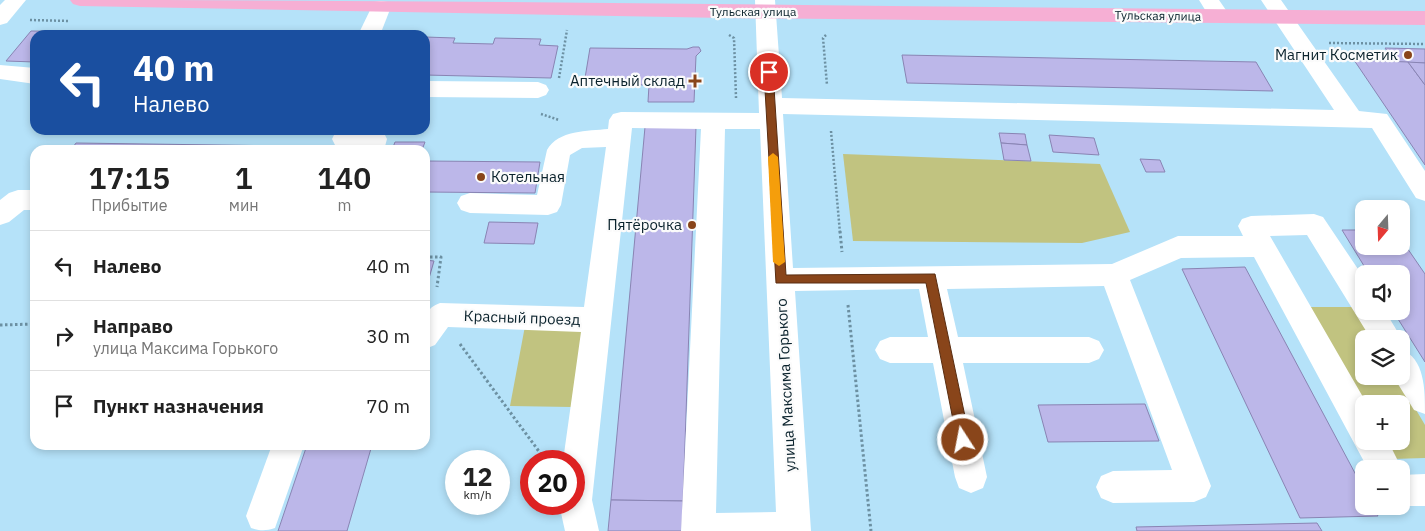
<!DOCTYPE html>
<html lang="ru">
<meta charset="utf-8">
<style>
:root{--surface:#fff;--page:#f2f2f2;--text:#222;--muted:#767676;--line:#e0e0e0}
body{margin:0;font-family:"IBM Plex Sans",sans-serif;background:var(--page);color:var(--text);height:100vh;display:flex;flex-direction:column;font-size:19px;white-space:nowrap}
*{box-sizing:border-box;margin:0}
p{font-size:16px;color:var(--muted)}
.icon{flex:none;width:28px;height:28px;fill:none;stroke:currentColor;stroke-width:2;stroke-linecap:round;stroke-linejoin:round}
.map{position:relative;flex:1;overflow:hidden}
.side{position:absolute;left:30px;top:145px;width:400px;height:305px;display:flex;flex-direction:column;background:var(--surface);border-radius:15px;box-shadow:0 2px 8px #0003}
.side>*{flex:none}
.top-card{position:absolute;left:30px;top:30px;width:400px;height:105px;border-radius:15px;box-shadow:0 2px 8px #0003;background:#1a4fa0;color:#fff;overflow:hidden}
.needle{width:32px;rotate:199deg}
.controls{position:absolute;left:1355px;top:200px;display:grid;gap:10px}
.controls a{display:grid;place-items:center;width:55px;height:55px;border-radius:10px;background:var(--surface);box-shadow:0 2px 8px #0003;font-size:25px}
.speed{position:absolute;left:445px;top:450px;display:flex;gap:10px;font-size:25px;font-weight:700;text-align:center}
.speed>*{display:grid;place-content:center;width:65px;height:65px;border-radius:50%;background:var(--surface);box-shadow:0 2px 8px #0003;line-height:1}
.speed small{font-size:12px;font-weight:400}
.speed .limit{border:8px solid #d22;background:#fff;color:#111}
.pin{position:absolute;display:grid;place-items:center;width:42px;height:42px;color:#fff;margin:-21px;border:2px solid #fff;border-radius:50%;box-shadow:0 1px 5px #0007}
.me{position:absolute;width:55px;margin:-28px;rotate:349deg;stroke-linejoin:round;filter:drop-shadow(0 0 4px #0008)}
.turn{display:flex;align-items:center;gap:18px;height:105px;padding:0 20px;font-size:22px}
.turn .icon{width:65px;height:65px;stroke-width:2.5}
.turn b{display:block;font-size:35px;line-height:42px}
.eta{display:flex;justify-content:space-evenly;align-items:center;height:85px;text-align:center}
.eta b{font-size:30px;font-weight:600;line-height:35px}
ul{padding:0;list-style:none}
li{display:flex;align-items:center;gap:15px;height:70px;padding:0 20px;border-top:1px solid var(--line)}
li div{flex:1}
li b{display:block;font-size:19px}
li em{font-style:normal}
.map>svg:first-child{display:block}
.green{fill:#c1c380}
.building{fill:#bcb7e9;stroke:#8984b3}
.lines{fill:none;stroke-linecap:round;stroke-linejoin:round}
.path-far1{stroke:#6c90a2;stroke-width:2.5;stroke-dasharray:2 2;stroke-linecap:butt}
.path{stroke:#6c90a2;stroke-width:3;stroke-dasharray:2.5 2.5;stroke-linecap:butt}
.minor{fill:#fff;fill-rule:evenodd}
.major{fill:#f6afd4;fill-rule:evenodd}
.route{fill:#89451a;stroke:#592d11}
.slow{fill:#f59e0b}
.poi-dot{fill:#89451a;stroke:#fbfbfb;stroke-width:2}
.labels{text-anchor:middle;stroke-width:4.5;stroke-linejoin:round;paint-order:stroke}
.far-street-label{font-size:12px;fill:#0a222c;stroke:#fbfbfb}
.poi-label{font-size:15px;fill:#0a222c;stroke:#fbfbfb;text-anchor:end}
.street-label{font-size:15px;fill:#0a222c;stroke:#fbfbfb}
</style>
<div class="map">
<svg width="1425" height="531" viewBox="0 0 1425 531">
<rect width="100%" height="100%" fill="#b5e2f9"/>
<g class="green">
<path d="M843 154 1100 164 1130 232 1082 243 853 241Z"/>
<path d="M1309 307H1355L1374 339H1364V376H1396L1425 425V458L1392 459 1382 441H1401V404H1364Z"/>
<path d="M525 326 583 327 571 407 510 406Z"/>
</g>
<g class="building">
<path d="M31 31 269 34 35 35V62L6 61Z"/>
<path d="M425 37 455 38 453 43 493 44 495 38 541 39 539 45 558 46 551 78 425 75Z"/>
<path d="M693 47H699L701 51 696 56 694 102H648L649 85 584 84 590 48 687 49Z"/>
<path d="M1385 48 1425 49V63L1395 62Z"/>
<path d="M902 55 1256 62 1273 91 907 83Z"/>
<path d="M1354 60 1408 62 1425 85V165Z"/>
<path d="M1408 62 1425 63V85Z"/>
<path d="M645 127H696L683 501 611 500Z"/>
<path d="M999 133 1025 134 1027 145 1001 143Z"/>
<path d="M1049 135 1094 138 1099 155 1053 152Z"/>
<path d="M395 142H425L422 150H392Z"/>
<path d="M76 143 359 147 358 150H71Z"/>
<path d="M1001 143 1027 145 1031 161 1004 160Z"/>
<path d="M1140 159 1160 160 1165 172H1146Z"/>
<path d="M425 161 540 162 535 193 425 192Z"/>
<path d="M489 222 538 223 534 244 484 243Z"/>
<path d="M1342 230H1364V246H1401V239L1425 274V362L1393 311H1401V274H1369Z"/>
<path d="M425 260 434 261 425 292Z"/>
<path d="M1245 267 1364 490V506H1372L1378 516 1300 518 1182 269Z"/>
<path d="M1145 404 1159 441 1048 442 1038 405Z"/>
<path d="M307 445H372L347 531H278Z"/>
<path d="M611 500 683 501 682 531H608Z"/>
<path d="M1317 523 1322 531H1137L1136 527Z"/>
</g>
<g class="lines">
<g class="path-far1">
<path d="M30 20 69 21"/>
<path d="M729 35 734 38 736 98"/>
<path d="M826 35 823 38 827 85"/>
<path d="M1329 43 1425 44"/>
<path d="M559 78 567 30"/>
<path d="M541 114 559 120"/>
<path d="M831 131 840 233"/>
</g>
<g class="path">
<path d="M840 231 842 252"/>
<path d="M425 257H441L437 287"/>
<path d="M848 305 871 531"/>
<path d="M0 325 35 324"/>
<path d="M460 344 546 461"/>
</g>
<g class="minor">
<path d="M5 0H26L7 23 0 25V5Z"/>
<path d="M755 0H775L782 98 1334 110 1261 0H1281L1359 111 1387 114 1425 171V201L1416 198 1372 128 783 114 793 268 1112 264 1178 236H1243L1238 226 1242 219 1251 216 1314 214 1323 217 1364 278V311H1385L1402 339 1401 340 1371 339 1307 235 1270 236 1367 404H1364V441H1388L1402 469 1401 472V469H1368L1254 257 1181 258 1130 280 1211 486 1206 497 1194 502 1113 503 1101 498 1096 487 1101 476 1113 471 1172 470 1104 286 947 289 958 337H1089L1099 341 1104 350 1099 359 1089 363H963L987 477 983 488 971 493 959 488 955 477 933 363H890L880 359 875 350 880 341 890 337H928L919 289 795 291 811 531H681L701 129 632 128 592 500 599 531H565L559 504H574V461H563L581 332 448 327 435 345 425 349C425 329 418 311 440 303L584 307 606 147 582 148 570 155 561 205 557 212 548 215 470 213 461 210 457 203 461 196 470 193 537 195 547 150C558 130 588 131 608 129L609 120 613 114 621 112 759 113ZM725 129H760L776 512 716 513Z"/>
<path d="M1199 0H1219L1230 16 1226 21 1219 23 1212 21Z"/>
<path d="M381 1 388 2 391 7 380 35H358L374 2Z"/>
<path d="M0 65 35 68V84L0 79Z"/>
<path d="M425 81 538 82 546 85 549 90 546 95 538 98 425 97Z"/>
<path d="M344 130H375L384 133 387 139 384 150H360V148H344L335 145 332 139 335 133Z"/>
<path d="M18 190H35V210H24L9 222 0 225V200L9 193Z"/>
<path d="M1401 349C1425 359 1425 389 1425 414L1414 410 1393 376H1401Z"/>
<path d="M272 445H304L275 528C266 531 260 531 251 528L246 516Z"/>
<path d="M1425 474V506H1398H1401V475Z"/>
</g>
<path class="major" d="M70 0C521 0 973 8 1425 11V25L725 18 80 6 73 4Z"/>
</g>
<path class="route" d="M769 69 773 72 786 275 935 274 970 440 968 445 963 447 959 445 957 440 926 283H776L764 72Z"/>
<path class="slow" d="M773 153 778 157 785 262 779 266 773 262 768 157Z"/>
<g class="poi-dot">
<circle cx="1408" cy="55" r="5"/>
<path d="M692.5 73.5h5v5h5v5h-5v5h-5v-5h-5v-5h5z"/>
<circle cx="481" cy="177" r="5"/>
<circle cx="692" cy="225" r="5"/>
</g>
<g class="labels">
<g class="far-street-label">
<text x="753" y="16">Тульская улица</text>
<text transform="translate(1158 16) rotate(1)" y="4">Тульская улица</text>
</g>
<g class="poi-label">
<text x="1398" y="60">Магнит Косметик</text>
<text x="685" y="86">Аптечный склад</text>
<text x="491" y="182" text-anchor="start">Котельная</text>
<text x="682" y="230">Пятёрочка</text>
</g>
<g class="street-label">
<text transform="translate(522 318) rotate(2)" y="5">Красный проезд</text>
<text transform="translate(786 385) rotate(-93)" y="5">улица Максима Горького</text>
</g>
</g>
</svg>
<div class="controls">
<a><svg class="needle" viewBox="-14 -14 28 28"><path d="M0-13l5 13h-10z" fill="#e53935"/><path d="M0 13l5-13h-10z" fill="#767676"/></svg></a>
<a><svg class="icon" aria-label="sound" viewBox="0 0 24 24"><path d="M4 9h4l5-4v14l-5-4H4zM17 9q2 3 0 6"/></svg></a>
<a><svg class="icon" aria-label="layers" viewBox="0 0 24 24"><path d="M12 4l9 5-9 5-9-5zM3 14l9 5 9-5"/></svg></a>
<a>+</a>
<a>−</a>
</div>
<div class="speed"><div>12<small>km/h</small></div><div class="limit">20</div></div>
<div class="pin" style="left:769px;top:72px;background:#d93025"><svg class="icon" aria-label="arrive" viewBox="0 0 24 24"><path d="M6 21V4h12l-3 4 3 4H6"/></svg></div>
<svg class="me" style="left:963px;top:440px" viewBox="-20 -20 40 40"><circle r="17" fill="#89451a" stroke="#fff" stroke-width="3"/><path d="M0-11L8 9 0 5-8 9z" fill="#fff"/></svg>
<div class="top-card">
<div class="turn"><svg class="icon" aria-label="left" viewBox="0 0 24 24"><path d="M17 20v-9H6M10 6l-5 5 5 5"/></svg><div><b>40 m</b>Налево</div></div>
</div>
<section class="side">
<div class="eta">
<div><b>17:15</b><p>Прибытие</p></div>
<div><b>1</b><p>мин</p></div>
<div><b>140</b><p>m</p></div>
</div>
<ul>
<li><svg class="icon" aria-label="left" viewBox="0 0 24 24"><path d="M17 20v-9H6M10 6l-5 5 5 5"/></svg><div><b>Налево</b></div><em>40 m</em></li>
<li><svg class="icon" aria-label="right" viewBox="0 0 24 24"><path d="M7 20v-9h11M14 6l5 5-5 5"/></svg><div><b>Направо</b><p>улица Максима Горького</p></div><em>30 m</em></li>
<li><svg class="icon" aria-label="arrive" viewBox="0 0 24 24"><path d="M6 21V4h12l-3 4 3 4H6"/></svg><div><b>Пункт назначения</b></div><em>70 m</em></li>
</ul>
</section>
</div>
